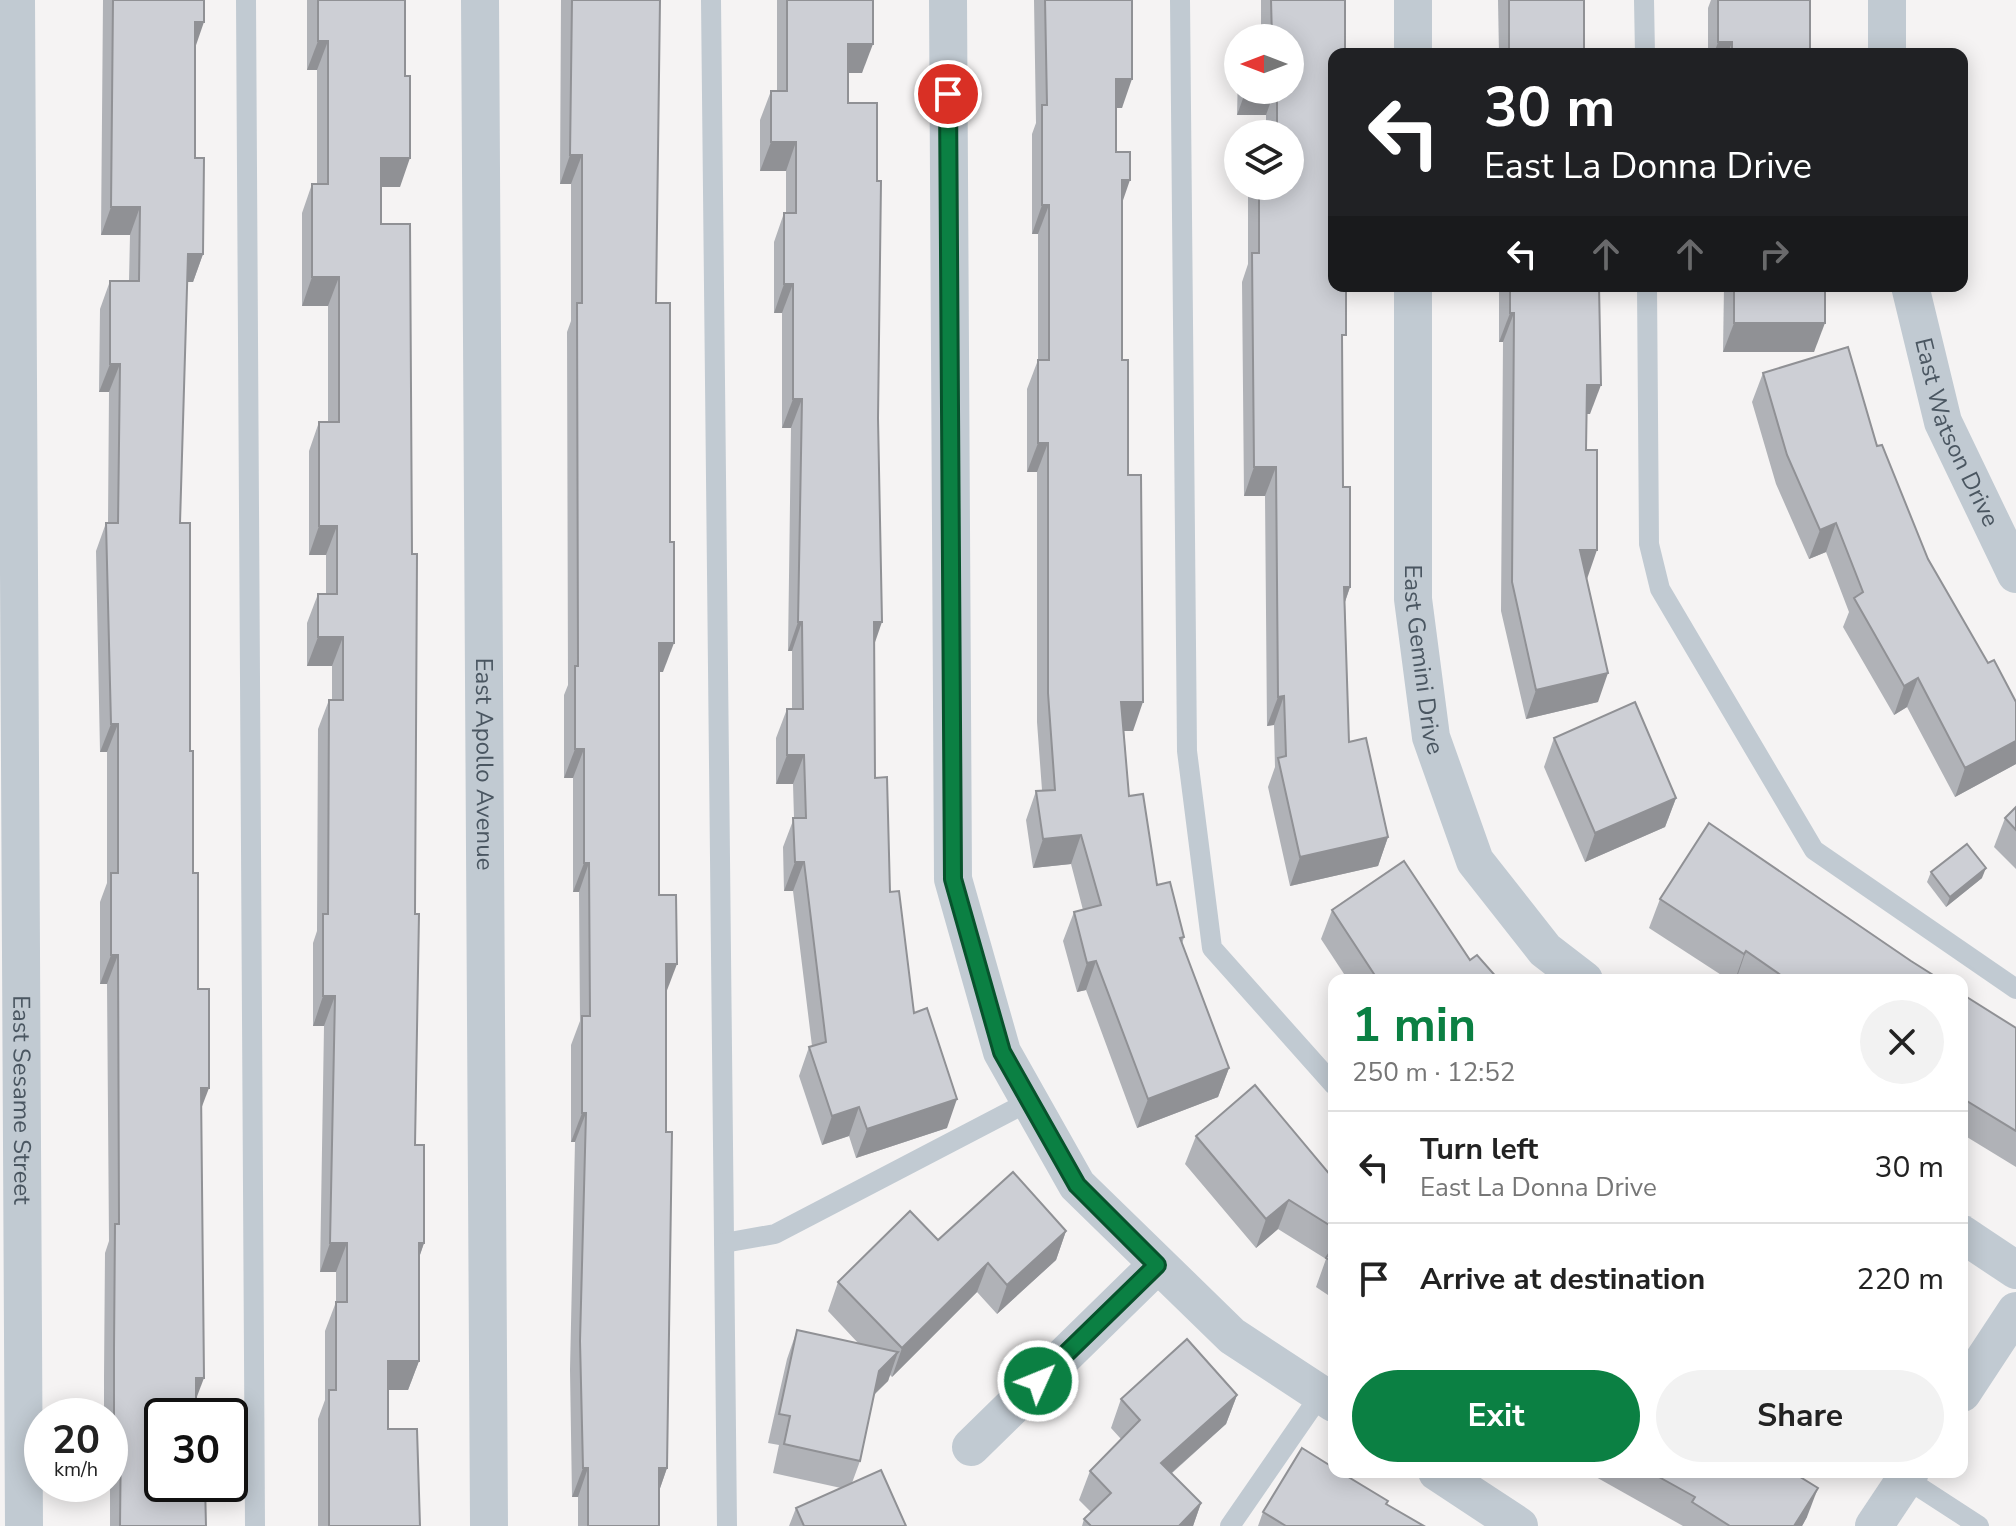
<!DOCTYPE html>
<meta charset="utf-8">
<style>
:root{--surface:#fff;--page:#f2f2f2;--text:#222;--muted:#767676;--line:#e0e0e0;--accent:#0b8043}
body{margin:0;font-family:"Nunito Sans",sans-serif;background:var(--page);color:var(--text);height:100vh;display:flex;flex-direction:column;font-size:30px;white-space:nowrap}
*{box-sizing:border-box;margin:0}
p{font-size:26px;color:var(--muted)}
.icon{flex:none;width:44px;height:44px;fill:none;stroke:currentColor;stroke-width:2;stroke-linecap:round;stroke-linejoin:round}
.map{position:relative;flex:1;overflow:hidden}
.details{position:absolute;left:1328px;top:974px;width:640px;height:504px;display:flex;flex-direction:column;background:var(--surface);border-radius:16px;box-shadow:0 4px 20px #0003}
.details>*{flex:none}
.hud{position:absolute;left:1328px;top:48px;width:640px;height:244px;border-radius:16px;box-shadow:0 4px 20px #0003;background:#202124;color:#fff;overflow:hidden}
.needle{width:52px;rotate:270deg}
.fabs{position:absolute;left:1224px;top:24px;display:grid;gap:16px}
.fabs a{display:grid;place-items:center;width:80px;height:80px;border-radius:50%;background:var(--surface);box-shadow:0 4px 20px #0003;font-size:40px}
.speed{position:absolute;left:24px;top:1398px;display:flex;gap:16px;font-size:40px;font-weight:700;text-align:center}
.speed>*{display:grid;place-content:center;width:104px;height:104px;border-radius:50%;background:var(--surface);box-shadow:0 4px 20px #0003;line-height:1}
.speed small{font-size:20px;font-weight:400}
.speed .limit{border:4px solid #111;border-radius:12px;background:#fff;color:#111}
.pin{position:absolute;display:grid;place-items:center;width:68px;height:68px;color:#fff;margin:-34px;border:4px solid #fff;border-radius:50%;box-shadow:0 2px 8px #0007}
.me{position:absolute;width:88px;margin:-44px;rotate:46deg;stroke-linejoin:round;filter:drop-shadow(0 0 6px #0008)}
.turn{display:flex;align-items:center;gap:28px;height:168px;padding:0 24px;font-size:36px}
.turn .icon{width:104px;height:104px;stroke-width:2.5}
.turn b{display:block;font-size:56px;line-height:68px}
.lanes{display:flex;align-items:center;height:76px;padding:0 24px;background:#0003;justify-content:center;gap:40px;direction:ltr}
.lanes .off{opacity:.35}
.round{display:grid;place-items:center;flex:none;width:84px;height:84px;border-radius:42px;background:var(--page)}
.headline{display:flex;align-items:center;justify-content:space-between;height:136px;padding:0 24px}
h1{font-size:48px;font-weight:700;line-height:60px;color:var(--accent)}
.primary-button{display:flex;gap:16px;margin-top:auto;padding:16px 24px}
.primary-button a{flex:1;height:92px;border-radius:48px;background:var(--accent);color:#fff;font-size:32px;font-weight:700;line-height:92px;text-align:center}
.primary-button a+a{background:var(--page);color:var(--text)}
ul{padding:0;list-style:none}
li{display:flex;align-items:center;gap:24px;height:112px;padding:0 24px;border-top:2px solid var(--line)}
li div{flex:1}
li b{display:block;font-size:30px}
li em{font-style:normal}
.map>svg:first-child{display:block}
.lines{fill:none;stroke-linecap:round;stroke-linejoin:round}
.service{stroke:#c1cad2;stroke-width:20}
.minor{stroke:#c1cad2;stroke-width:38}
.wall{fill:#b0b2b7}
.shaded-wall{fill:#909195}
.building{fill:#cdcfd5;stroke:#909195;stroke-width:2}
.route-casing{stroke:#07532c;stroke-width:20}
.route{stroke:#0b8043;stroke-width:14}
.labels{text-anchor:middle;stroke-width:6;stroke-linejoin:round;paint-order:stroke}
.street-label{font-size:24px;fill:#4a5661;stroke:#fff}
</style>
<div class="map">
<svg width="2016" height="1526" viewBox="0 0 2016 1526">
<rect width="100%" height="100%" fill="#f5f3f3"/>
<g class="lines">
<g class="service">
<path d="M246 0 255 1526"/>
<path d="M711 0 727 1526"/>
<path d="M1180 0 1187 751 1212 948 1334 1085"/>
<path d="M1644 0 1645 54"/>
<path d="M1647 286 1649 544 1660 589 1814 850 2016 989"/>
<path d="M724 1243 775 1234 1030 1101"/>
<path d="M1899 1474 1979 1526"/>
<path d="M1230 1526 1321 1394"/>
</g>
<g class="minor">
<path id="s1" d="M16 0 24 1526"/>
<path id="s2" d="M480 0 489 1526"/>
<path d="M948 0 953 879 1002 1052 1077 1185 1232 1336 1334 1403"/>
<path d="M1413 0V54"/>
<path d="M1887 54V0"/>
<path id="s3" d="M1413 286V599L1431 737 1475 861 1545 950 1584 980"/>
<path id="s4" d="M1910 286 1943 422 2016 574"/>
<path d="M1962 1234 2016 1270"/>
<path d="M1962 1393 2016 1311"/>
<path d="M971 1447 1157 1265"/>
<path d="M1437 1472 1519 1526"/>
<path d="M1874 1526 1910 1472"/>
</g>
</g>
<g class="wall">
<path d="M103 0H204L195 48V158L203 254 193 282H187L180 523 190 751 201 1110 162 1416 206 1526H110V1416H104V1377L105 1253 109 1241 107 984H100V902L107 883V752H100L96 551 106 523H108L109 392H99L100 309 110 281H129L130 235H101Z"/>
<path d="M307 0H405L400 187H381V224L412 554 415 914V1145L424 1243 419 1258V1361L408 1390H388V1429L420 1526H318V1419L325 1400V1331L336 1302V1272H320L324 1026H313V943L317 931 318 729 329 700H332V666H307V623L318 594H326V555H309V451L319 422H328V306H302V213L312 184H317V70H307Z"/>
<path d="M561 0H660L656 303 663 672H659V895L666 993 667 1468 659 1491V1526H578V1497H572L570 1370 575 1142H571V1045L580 1021 579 892H573V778H564V695L568 685 567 332 571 321V184H560Z"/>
<path d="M777 0H873L862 73H848V103L875 642V778L890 892 914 1013 947 1128 856 1158 849 1136 822 1145 799 1076 809 1047 812 1046 793 891H784L783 847 794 818 793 784H776V738L787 709H792V651H788L791 428H782V313H774V242L784 213H786V171H760V120L771 91H777Z"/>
<path d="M1034 0H1132L1122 108H1116V152L1122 202V360L1128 475 1133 731H1124L1129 796 1157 885 1184 937 1182 944 1229 1068 1218 1097 1137 1128 1086 990 1077 992 1063 941 1074 912 1083 910 1071 864 1033 868 1026 820 1036 791 1042 790 1037 722V472H1027V389L1038 360V234H1032V134L1036 123Z"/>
<path d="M1261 0H1345L1342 346 1343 487 1350 587 1345 602 1349 742 1388 837 1378 866 1290 886 1268 787 1275 767 1274 725 1267 726 1265 496H1244L1242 282 1248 264V186H1290V134H1266V115H1237L1238 73V90H1290V38H1261Z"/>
<path d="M1498 0H1584V54H1499Z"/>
<path d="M1711 0H1810V54H1708V8Z"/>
<path d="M1499 286H1599L1590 414H1587V579L1598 702 1526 719 1501 611 1503 342H1499Z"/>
<path d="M1724 286H1825L1814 352H1723Z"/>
<path d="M1763 373 1877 446 1928 559 1988 663 2016 702V764L1955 797 1907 707 1894 715 1843 627 1849 612 1826 552 1809 559 1776 484 1752 402Z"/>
<path d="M1554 738 1676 798 1665 827 1585 862 1544 767Z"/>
<path d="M2016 807V869L1994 847 2005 818Z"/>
<path d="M1931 872 1982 878 1946 907 1927 882Z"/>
<path d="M1660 899 1911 961 1941 980H1729L1649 928Z"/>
<path d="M1332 910 1470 960 1499 980H1348L1321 939Z"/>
<path d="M1962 994 2016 1028V1167L1962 1134Z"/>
<path d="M1196 1136 1331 1176 1334 1172V1299L1316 1287 1326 1259 1278 1229 1256 1248 1185 1164Z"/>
<path d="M1066 1231 1056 1260 997 1314 977 1292 892 1377 890 1375 888 1381 874 1395 860 1461 852 1483 906 1526H789L796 1508 841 1488 773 1473 779 1445 768 1443 787 1359 797 1330 859 1344 828 1311 838 1282 938 1240Z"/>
<path d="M1237 1395 1226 1424 1171 1474 1201 1503 1193 1526H1082L1084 1519 1091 1512 1079 1500 1090 1471 1121 1439 1111 1428 1121 1399Z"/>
<path d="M1587 1472H1792L1807 1517 1802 1526H1683Z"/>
<path d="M1387 1505 1424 1526H1258L1263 1512Z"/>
</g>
<g class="shaded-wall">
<path d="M195 22H204L194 51Z"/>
<path d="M318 41H328L317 70H307Z"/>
<path d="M1718 42H1732L1728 54H1714Z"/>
<path d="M848 44H873L862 73H837Z"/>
<path d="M1116 79H1132L1122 108H1105Z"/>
<path d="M1246 90H1275L1266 115H1237Z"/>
<path d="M771 142H796L786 171H760Z"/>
<path d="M570 155H582L571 184H560Z"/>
<path d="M381 158H410L400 187H371Z"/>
<path d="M1122 180H1130L1120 209Z"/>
<path d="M1042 205H1049L1038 234H1032Z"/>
<path d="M111 207H140L130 235H101Z"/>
<path d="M188 254H203L193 282H178Z"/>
<path d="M312 277H339L328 306H302Z"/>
<path d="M784 284H793L782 313H774Z"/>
<path d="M1510 313H1514L1503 342H1499Z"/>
<path d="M1734 323H1825L1814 352H1723Z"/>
<path d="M110 364H120L109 392H99Z"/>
<path d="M1587 385H1601L1590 414H1577Z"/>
<path d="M793 399H802L791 428H782Z"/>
<path d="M1038 443H1048L1037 472H1027Z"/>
<path d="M1254 467H1276L1265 496H1244Z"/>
<path d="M1836 523 1826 552 1809 559 1820 530Z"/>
<path d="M319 526H337L326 555H309Z"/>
<path d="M1580 550H1597L1587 579Z"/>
<path d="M1344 587H1350L1340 616Z"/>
<path d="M798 622H802L792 651H788Z"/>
<path d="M874 622H882L872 651Z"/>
<path d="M318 637H343L332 666H307Z"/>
<path d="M659 643H674L663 672H648Z"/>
<path d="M1608 673 1598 702 1526 719 1536 690Z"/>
<path d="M1918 678 1907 707 1894 715 1904 686Z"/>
<path d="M1284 696 1274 725 1267 726 1278 697Z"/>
<path d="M1121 702H1143L1133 731H1111Z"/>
<path d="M111 724H118L107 752H100Z"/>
<path d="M2016 741V764L1955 797 1965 768Z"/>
<path d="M575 749H584L573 778H564Z"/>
<path d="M787 755H804L793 784H776Z"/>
<path d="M1676 798 1665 827 1585 862 1595 833Z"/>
<path d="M1081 835 1071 864 1033 868 1043 839Z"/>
<path d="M1388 837 1378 866 1290 886 1300 857Z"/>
<path d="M795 862H804L793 891H784Z"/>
<path d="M584 863H589L579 892H573Z"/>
<path d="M1986 868 1982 878 1946 907 1950 897Z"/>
<path d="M1746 951 1736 980H1735L1744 954Z"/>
<path d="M111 955H118L107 984H100Z"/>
<path d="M1096 961 1086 990 1077 992 1087 963Z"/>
<path d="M666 964H677L666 993Z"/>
<path d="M323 996H335L324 1026H313Z"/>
<path d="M1229 1068 1218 1097 1137 1128 1148 1099Z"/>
<path d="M201 1088H209L198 1117Z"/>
<path d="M957 1099 947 1128 856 1158 867 1129Z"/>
<path d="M859 1107 849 1136 822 1145 832 1116Z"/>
<path d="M582 1113H586L575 1142H571Z"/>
<path d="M1289 1200 1278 1229 1256 1248 1266 1219Z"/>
<path d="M1066 1231 1056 1260 997 1314 1007 1285Z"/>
<path d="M330 1243H347L336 1272H320Z"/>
<path d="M419 1243H424L414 1272Z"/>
<path d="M988 1263 977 1292 892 1377 902 1348Z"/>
<path d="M898 1352 888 1381 868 1400 879 1371Z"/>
<path d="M388 1361H419L408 1390H378Z"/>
<path d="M196 1378H204L193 1407Z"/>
<path d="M1237 1395 1226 1424 1150 1492 1161 1463Z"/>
<path d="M114 1430H121L110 1458V1442Z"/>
<path d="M583 1468H588L578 1497H572Z"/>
<path d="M659 1468H667L657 1497Z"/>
<path d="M1818 1488 1807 1517 1802 1526H1794Z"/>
<path d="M1201 1503 1193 1526H1179Z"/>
</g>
<g class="building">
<path d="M113 0H204V22H195V158H204L203 254H188L180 523H190V751H193V873H198V989H209V1088H201L204 1378H196V1416H162V1484H205L206 1526H120L121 1430H114V1349L115 1224H119L118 955H111V873H118V724H111L106 523H118L120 364H110V281H139L140 207H111Z"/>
<path d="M318 0H405V76H410V158H381V224H410L412 554H417L415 914H419L415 1145H424V1243H419V1361H388V1429H417L420 1526H329V1390H336V1302H347V1243H330L335 996H323V914H328L329 700H343V637H318V594H337V526H319V422H339V277H312V184H328V41H318Z"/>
<path d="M572 0H660L656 303H670V542H674V643H659V895H676L677 964H666V1132H672L667 1468H659V1526H588V1468H583L580 1341 586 1113H582V1016H590L589 863H584V749H575V666H578L577 303H582V155H570Z"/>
<path d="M787 0H873V44H848V103H877V181H881L878 418 882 622H874L875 778 887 777 890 892 899 891 914 1013 927 1008 957 1099 867 1129 859 1107 832 1116 809 1047 826 1042 804 862H795L793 818H806L804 755H787V709H803L802 622H798L802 399H793V284H784V213H796V142H771V91H787Z"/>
<path d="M1045 0H1132V79H1116V152H1130V180H1122V360H1128V475H1141L1143 702H1121L1129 796 1143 794 1157 885 1170 882 1184 937 1180 938 1229 1068 1148 1099 1096 961 1087 963 1074 912 1101 905 1081 835 1043 839 1036 791 1055 790 1048 693V443H1038V360H1049V205H1042V105H1047Z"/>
<path d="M1271 0H1345V54H1334V286H1346V335H1342L1343 487H1350V587H1344L1349 742 1366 738 1388 837 1300 857 1278 758 1286 756 1284 696 1278 697 1276 467H1254L1252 253H1259V186H1290V134H1277V90H1290V38H1272Z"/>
<rect x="1509" y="0" width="75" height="54"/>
<path d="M1718 0H1810V54H1732V42H1718Z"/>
<path d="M1510 286H1599L1601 385H1587L1586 450H1597V550H1580L1608 673 1536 690 1512 582 1514 313H1510Z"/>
<rect x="1734" y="286" width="91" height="37"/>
<path d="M1848 347 1877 446 1882 445 1928 559 1988 663 1994 660 2016 702V741L1965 768 1918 678 1904 686 1854 598 1863 592 1836 523 1820 530 1787 455 1763 373Z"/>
<path d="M1635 702 1676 798 1595 833 1554 738Z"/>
<path d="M2016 807V830L2005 818Z"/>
<path d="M1709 823 1911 961 1941 980H1788L1746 951 1744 954 1660 899Z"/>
<path d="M1967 844 1986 868 1950 897 1931 872Z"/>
<path d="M1404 861 1470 960 1477 955 1499 980H1378L1332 910Z"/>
<path d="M1962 994 2016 1028V1131L1962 1098Z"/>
<path d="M1255 1085 1331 1176 1334 1172V1228L1289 1200 1266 1219 1196 1136Z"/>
<path d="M1013 1172 1066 1231 1007 1285 988 1263 902 1348 838 1282 910 1211 938 1240Z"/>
<path d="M1334 1246V1263L1326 1258Z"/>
<path d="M797 1330 898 1352 879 1371 860 1461 784 1444 790 1416 779 1414Z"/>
<path d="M1187 1339 1237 1395 1161 1463 1201 1503 1179 1526H1091L1084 1519 1111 1493 1090 1471 1140 1420 1121 1399Z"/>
<path d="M1302 1448 1334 1468V1472H1340L1388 1501 1386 1504 1424 1526H1286L1263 1512Z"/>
<path d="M881 1470 906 1526H804L796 1508Z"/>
<path d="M1650 1472H1792L1818 1488 1794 1526H1730L1692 1502 1695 1497Z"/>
</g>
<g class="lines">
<g class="route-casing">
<path id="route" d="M948 94 953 879 1002 1052 1077 1185 1157 1265 1038 1381"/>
</g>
<use href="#route" class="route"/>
</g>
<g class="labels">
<g class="street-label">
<text dy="8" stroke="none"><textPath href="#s4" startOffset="154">East Watson Drive</textPath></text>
<text dy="8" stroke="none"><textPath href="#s3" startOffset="374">East Gemini Drive</textPath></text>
<text dy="8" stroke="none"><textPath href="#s2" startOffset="764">East Apollo Avenue</textPath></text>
<text dy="8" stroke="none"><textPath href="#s1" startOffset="1100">East Sesame Street</textPath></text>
</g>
</g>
</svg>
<div class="fabs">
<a><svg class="needle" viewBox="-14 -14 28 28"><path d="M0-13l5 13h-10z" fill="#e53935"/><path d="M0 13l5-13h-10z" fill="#767676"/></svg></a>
<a><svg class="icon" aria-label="layers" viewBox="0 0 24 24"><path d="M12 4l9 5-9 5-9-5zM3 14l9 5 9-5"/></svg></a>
</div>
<div class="speed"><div>20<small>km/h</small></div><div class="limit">30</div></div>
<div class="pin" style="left:948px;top:94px;background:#d93025"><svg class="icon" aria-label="arrive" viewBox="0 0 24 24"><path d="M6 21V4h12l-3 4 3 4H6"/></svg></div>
<svg class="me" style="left:1038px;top:1381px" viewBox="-20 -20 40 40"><circle r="17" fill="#0b8043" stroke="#fff" stroke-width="3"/><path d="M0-11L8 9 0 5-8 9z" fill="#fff"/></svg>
<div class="hud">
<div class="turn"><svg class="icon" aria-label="left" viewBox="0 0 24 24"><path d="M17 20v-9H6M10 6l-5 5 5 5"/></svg><div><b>30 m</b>East La Donna Drive</div></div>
<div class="lanes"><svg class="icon" aria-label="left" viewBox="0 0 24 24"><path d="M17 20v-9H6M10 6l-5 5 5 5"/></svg><svg class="icon off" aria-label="ahead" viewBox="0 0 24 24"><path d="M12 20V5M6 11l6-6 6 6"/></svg><svg class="icon off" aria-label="ahead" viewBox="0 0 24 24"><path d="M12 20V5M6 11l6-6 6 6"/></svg><svg class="icon off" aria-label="right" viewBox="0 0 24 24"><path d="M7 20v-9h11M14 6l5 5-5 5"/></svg></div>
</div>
<section class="details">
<div class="headline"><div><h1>1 min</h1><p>250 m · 12:52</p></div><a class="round"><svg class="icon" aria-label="close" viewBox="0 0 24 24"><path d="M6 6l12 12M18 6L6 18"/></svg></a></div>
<ul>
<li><svg class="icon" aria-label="left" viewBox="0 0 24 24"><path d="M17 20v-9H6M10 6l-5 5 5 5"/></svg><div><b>Turn left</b><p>East La Donna Drive</p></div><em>30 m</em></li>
<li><svg class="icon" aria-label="arrive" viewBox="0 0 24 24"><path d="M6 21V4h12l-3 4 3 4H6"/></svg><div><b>Arrive at destination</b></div><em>220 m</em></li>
</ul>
<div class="primary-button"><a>Exit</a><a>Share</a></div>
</section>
</div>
